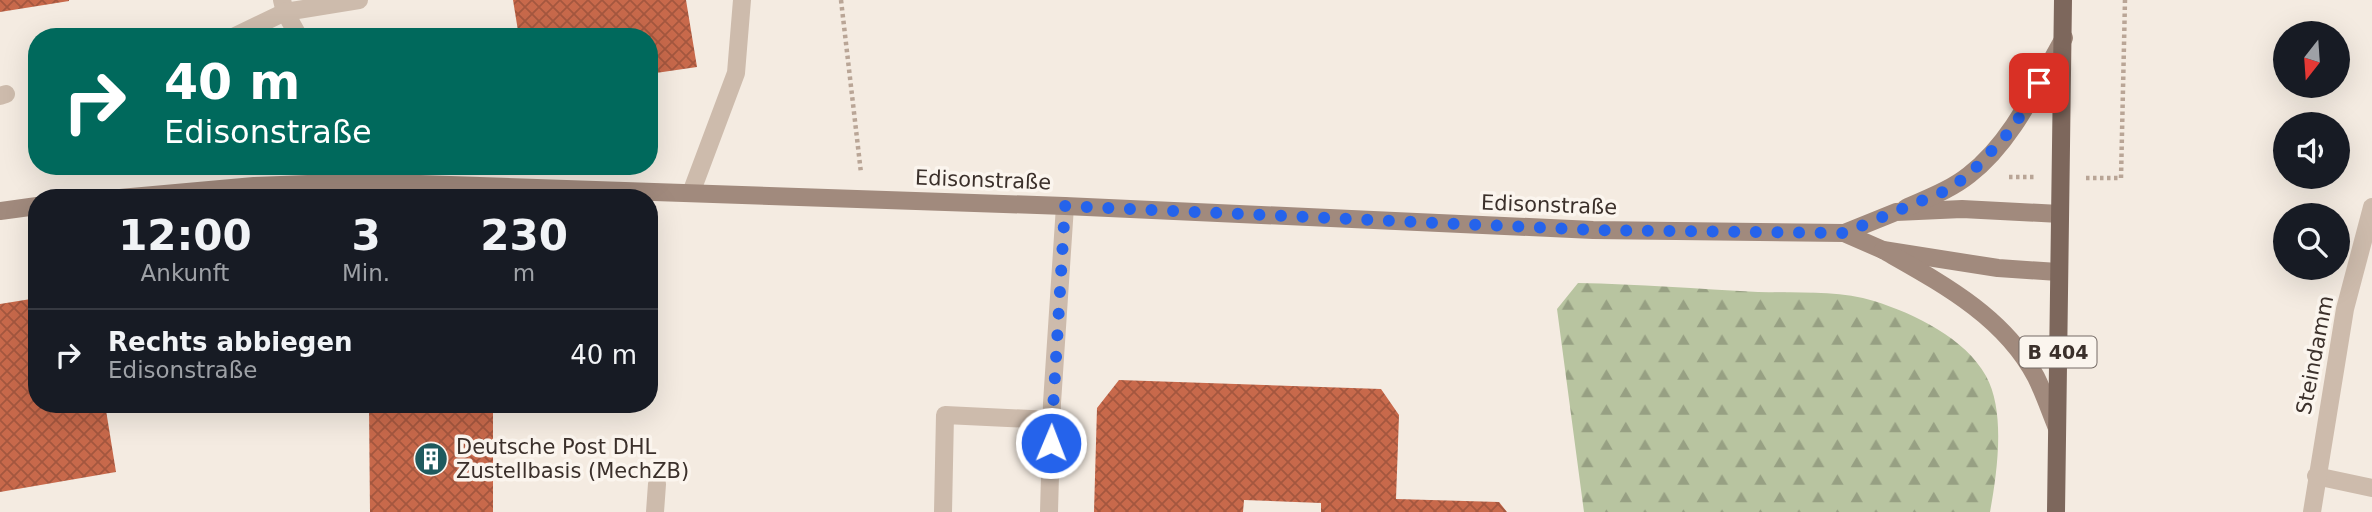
<!DOCTYPE html>
<html lang="de">
<meta charset="utf-8">
<style>
:root{--surface:#171b24;--page:#20242c;--text:#f1f3f6;--muted:#9ea1a6;--line:#363941}
body{margin:0;font-family:"DejaVu Sans",sans-serif;background:var(--page);color:var(--text);height:100vh;display:flex;flex-direction:column;font-size:26px;white-space:nowrap}
*{box-sizing:border-box;margin:0}
p{font-size:23px;color:var(--muted)}
.icon{flex:none;width:38px;height:38px;fill:none;stroke:currentColor;stroke-width:2;stroke-linecap:round;stroke-linejoin:round}
.map{position:relative;flex:1;overflow:hidden}
.details{position:absolute;left:28px;top:189px;width:630px;height:224px;display:flex;flex-direction:column;background:var(--surface);border-radius:28px;box-shadow:0 7px 28px #0002}
.details>*{flex:none}
.top-card{position:absolute;left:28px;top:28px;width:630px;height:147px;border-radius:28px;box-shadow:0 7px 28px #0002;background:#00695c;color:#fff;overflow:hidden}
.needle{width:46px;rotate:197deg}
.tools{position:absolute;left:2273px;top:21px;display:grid;gap:14px}
.tools a{display:grid;place-items:center;width:77px;height:77px;border-radius:50%;background:var(--surface);box-shadow:0 7px 28px #0002;font-size:35px}
.pin{position:absolute;display:grid;place-items:center;width:60px;height:60px;color:#fff;margin:-30px;border-radius:14px;box-shadow:0 4px 10px #0006}
.me{position:absolute;width:77px;margin:-38px;rotate:1deg;stroke-linejoin:round;filter:drop-shadow(0 0 5px #0008)}
.turn{display:flex;align-items:center;gap:24px;height:147px;padding:0 21px;font-size:32px}
.turn .icon{width:91px;height:91px;stroke-width:2.5}
.turn b{display:block;font-size:49px;line-height:60px}
.eta{display:flex;justify-content:space-evenly;align-items:center;height:119px;text-align:center}
.eta b{font-size:42px;font-weight:700;line-height:49px}
ul{padding:0;list-style:none}
li{display:flex;align-items:center;gap:21px;height:91px;padding:0 21px;border-top:2px solid var(--line)}
li div{flex:1}
li b{display:block;font-size:26px}
li em{font-style:normal}
.map>svg:first-child{display:block}
.forest{fill:url(#forest-firs)}
.building{fill:url(#building-cross-hatch)}
.lines{fill:none;stroke-linecap:round;stroke-linejoin:round}
.path{stroke:#b9a596;stroke-width:4.5;stroke-dasharray:3.5 3.5;stroke-linecap:butt}
.lane{stroke:#cdbbac;stroke-width:18}
.street{stroke:#cdbbac;stroke-width:18}
.secondary{stroke:#a18a7d;stroke-width:18}
.primary{stroke:#7d675c;stroke-width:18}
.route{stroke:#2563eb;stroke-width:12;stroke-dasharray:0 21.6}
.labels{text-anchor:middle;stroke-width:7;stroke-linejoin:round;paint-order:stroke}
.shield{fill:#fbf5ee;stroke:#756b66;stroke-width:2}
.shield-label{font-size:19px;font-weight:bold;fill:#3b302b}
.street-label{font-size:21px;fill:#3b302b;stroke:#fbf5ee}
.poi-label{font-size:21px;fill:#3b302b;stroke:#fbf5ee;text-anchor:start}
</style>
<div class="map">
<svg width="2372" height="512" viewBox="0 0 2372 512">
<defs>
<pattern id="forest-firs" width="22" height="20" patternUnits="userSpaceOnUse" patternTransform="scale(1.75)"><rect width="22" height="20" fill="#b8c4a0"/><path d="M5 1l3.5 6h-7zM16 11l3.5 6h-7z" fill="#97a083"/></pattern>
<pattern id="building-cross-hatch" width="8" height="8" patternUnits="userSpaceOnUse" patternTransform="scale(1.75)"><rect width="8" height="8" fill="#c8694b"/><path d="M0 0l8 8M0 8l8-8" fill="none" stroke="#a4573f"/></pattern>
</defs>
<rect width="100%" height="100%" fill="#f4ebe1"/>
<path class="forest" d="M1578 283C1638 284 1698 289 1758 292 1795 293 1839 290 1874 301 1915 314 1965 338 1986 376 2006 412 1997 473 1990 512H1584L1557 309Z"/>
<g class="building">
<path d="M0 0H69V1L0 12Z"/>
<path d="M513 0H686L697 67 649 74V37H519Z"/>
<path d="M37 298V404H105L116 472 0 492V304Z"/>
<path d="M1119 380 1381 389 1399 415 1396 499 1499 502 1507 512H1321V503L1244 500 1243 512H1094L1097 408Z"/>
<path d="M369 404H493V512H370Z"/>
</g>
<g class="lines">
<g class="path">
<path d="M841 0 861 173"/>
<path d="M2009 177H2035"/>
<path d="M2086 178H2121L2125 0"/>
</g>
<g class="lane">
<path d="M282 0 285 12 299 37"/>
<path d="M233 37 285 12 359 0"/>
<path d="M0 96 6 94"/>
<path d="M359 166 361 182"/>
<path d="M691 193 736 73 742 0"/>
<path d="M2316 476 2372 488"/>
<path d="M655 512 657 484"/>
<path d="M943 512 945 415 1051 420"/>
<path d="M1049 512 1052 403 1065 206"/>
</g>
<path class="street" d="M2312 512 2345 309 2372 207"/>
<g class="secondary">
<path d="M120 198 254 186 361 182 1065 206 1593 230 1844 233 1896 212 1962 209 2060 214"/>
<path d="M1906 208C1928 198 1950 190 1969 175 2013 141 2037 85 2064 38"/>
<path d="M0 211 37 206"/>
<path d="M1844 233 1883 250 1998 268 2058 272"/>
<path d="M1883 250C1941 283 2004 316 2036 377 2044 393 2050 411 2057 428"/>
</g>
<path class="primary" d="M2056 512 2063 0"/>
</g>
<g class="lines">
<path class="route" d="M1051 443 1065 206 1593 230 1844 233 1945 191 1969 175 2013 128 2039 83"/>
</g>
<defs>
<g id="building-disc" transform="scale(1.75)"><circle r="9.5" fill="#1f5a5e" stroke="#fbf5ee"/><path d="M-4-6H4V6H1V3H-1V6H-4ZM-2.5-4.3h1.7v1.8h-1.7ZM.8-4.3h1.7v1.8H.8ZM-2.5-1h1.7V.8h-1.7ZM.8-1h1.7V.8H.8Z" fill="#fff"/></g>
</defs>
<g fill-rule="evenodd">
<use href="#building-disc" x="431" y="459"/>
</g>
<g class="labels">
<rect class="shield" x="2019.5" y="336.5" width="77" height="31" rx="5"/>
<g class="shield-label">
<text x="2058" y="359">B 404</text>
</g>
<g class="street-label">
<text transform="translate(983 180) rotate(2)" y="7">Edisonstraße</text>
<text transform="translate(1549 205) rotate(2)" y="7">Edisonstraße</text>
<text transform="translate(2315 355) rotate(-79)" y="7">Steindamm</text>
</g>
<g class="poi-label">
<text x="456" y="454">Deutsche Post DHL<tspan x="456" dy="24">Zustellbasis (MechZB)</tspan></text>
</g>
</g>
</svg>
<div class="tools">
<a><svg class="needle" viewBox="-14 -14 28 28"><path d="M0-13l5 13h-10z" fill="#e53935"/><path d="M0 13l5-13h-10z" fill="#9ea1a6"/></svg></a>
<a><svg class="icon" aria-label="sound" viewBox="0 0 24 24"><path d="M4 9h4l5-4v14l-5-4H4zM17 9q2 3 0 6"/></svg></a>
<a><svg class="icon" aria-label="search" viewBox="0 0 24 24"><circle cx="10" cy="10" r="6"/><path d="M15 15l6 6"/></svg></a>
</div>
<div class="pin" style="left:2039px;top:83px;background:#d93025"><svg class="icon" aria-label="arrive" viewBox="0 0 24 24"><path d="M6 21V4h12l-3 4 3 4H6"/></svg></div>
<svg class="me" style="left:1051px;top:443px" viewBox="-20 -20 40 40"><circle r="17" fill="#2563eb" stroke="#fff" stroke-width="3"/><path d="M0-11L8 9 0 5-8 9z" fill="#fff"/></svg>
<div class="top-card">
<div class="turn"><svg class="icon" aria-label="right" viewBox="0 0 24 24"><path d="M7 20v-9h11M14 6l5 5-5 5"/></svg><div><b>40 m</b>Edisonstraße</div></div>
</div>
<section class="details">
<div class="eta">
<div><b>12:00</b><p>Ankunft</p></div>
<div><b>3</b><p>Min.</p></div>
<div><b>230</b><p>m</p></div>
</div>
<ul>
<li><svg class="icon" aria-label="right" viewBox="0 0 24 24"><path d="M7 20v-9h11M14 6l5 5-5 5"/></svg><div><b>Rechts abbiegen</b><p>Edisonstraße</p></div><em>40 m</em></li>
</ul>
</section>
</div>
